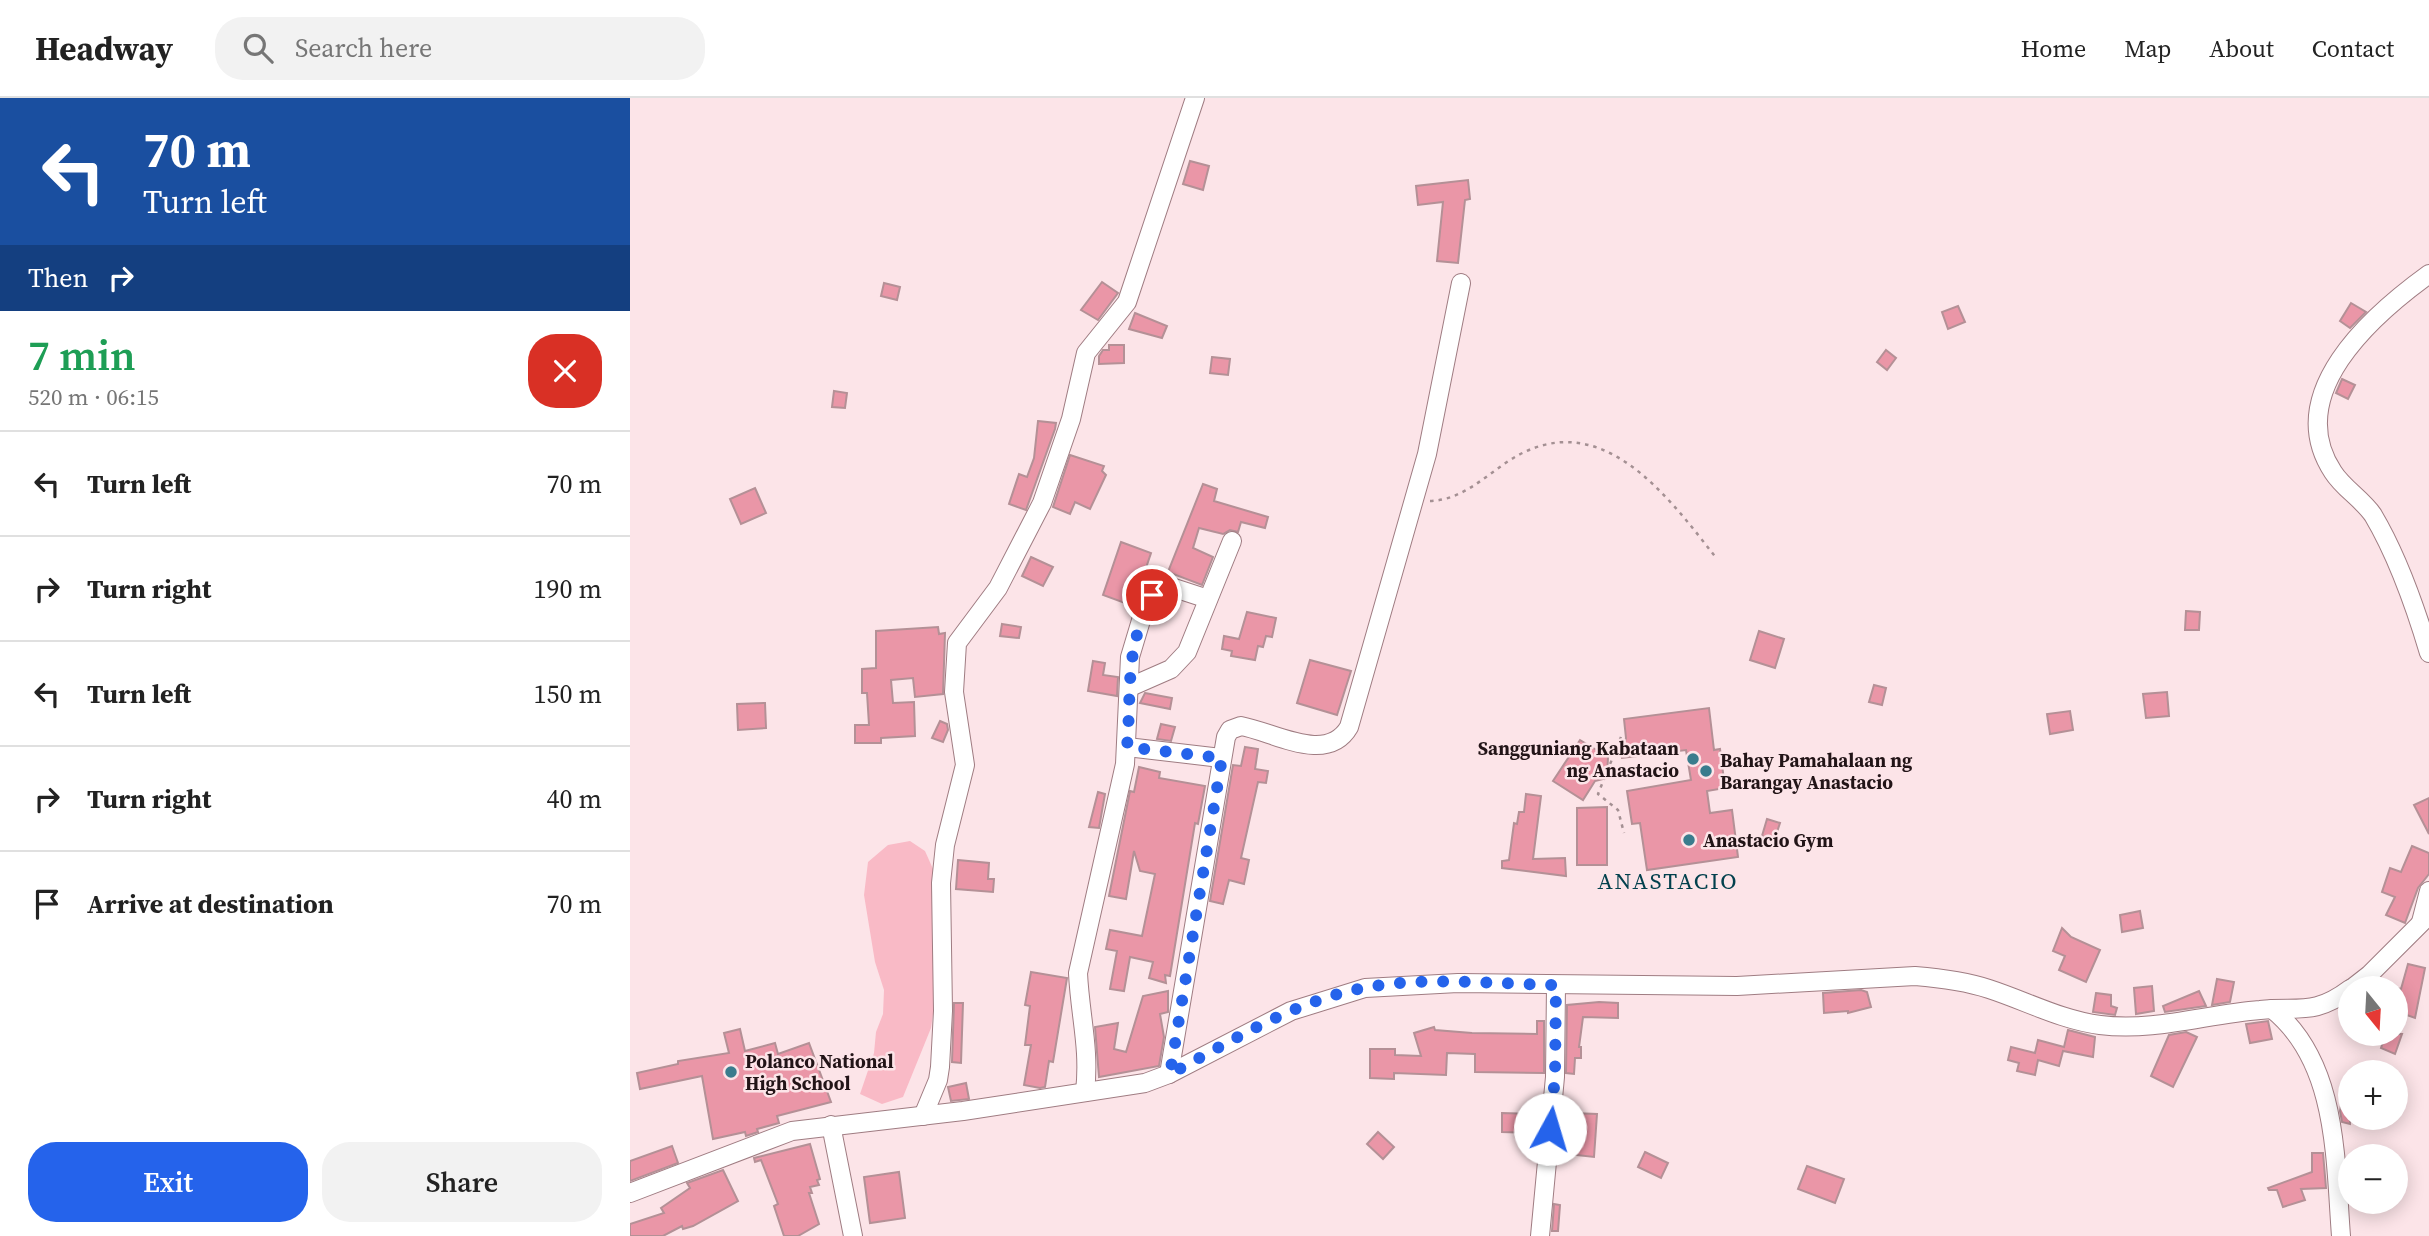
<!DOCTYPE html>
<meta charset="utf-8">
<style>
:root{--surface:#fff;--page:#f2f2f2;--text:#222;--muted:#767676;--line:#e0e0e0;--accent:#2563eb}
body{margin:0;font-family:"Source Serif 4",serif;background:var(--page);color:var(--text);height:100vh;display:flex;flex-direction:column;font-size:26px;white-space:nowrap}
*{box-sizing:border-box;margin:0}
p{font-size:23px;color:var(--muted)}
.icon{flex:none;width:38px;height:38px;fill:none;stroke:currentColor;stroke-width:2;stroke-linecap:round;stroke-linejoin:round}
.map{position:relative;flex:1;overflow:hidden}
.side{display:flex;flex-direction:column;background:var(--surface);width:630px}
.side>*{flex:none}
.hud{background:#1a4fa0;color:#fff;overflow:hidden}
.needle{width:46px;rotate:162deg}
.tools{position:absolute;left:1708px;top:878px;display:grid;gap:14px}
.tools a{display:grid;place-items:center;width:70px;height:70px;border-radius:50%;background:var(--surface);box-shadow:0 4px 18px #0003;font-size:35px}
.pin{position:absolute;display:grid;place-items:center;width:60px;height:60px;color:#fff;margin:-30px;border:4px solid #fff;border-radius:50%;box-shadow:0 2px 7px #0007}
.me{position:absolute;width:77px;margin:-38px;rotate:6deg;stroke-linejoin:round;filter:drop-shadow(0 0 5px #0008)}
.turn{display:flex;align-items:center;gap:24px;height:147px;padding:0 28px;font-size:32px}
.turn .icon{width:91px;height:91px;stroke-width:2.5}
.turn b{display:block;font-size:49px;line-height:60px}
.then{display:flex;align-items:center;height:66px;padding:0 28px;background:#0003;gap:14px;font-size:26px}
.round{display:grid;place-items:center;flex:none;width:74px;height:74px;border-radius:28px;background:var(--page)}
.head{display:flex;align-items:center;justify-content:space-between;height:119px;padding:0 28px}
h1{font-size:42px;font-weight:600;line-height:52px;color:#1e9e55}
.action{display:flex;gap:14px;margin-top:auto;padding:14px 28px}
.action a{flex:1;height:80px;border-radius:28px;background:var(--accent);color:#fff;font-size:28px;font-weight:600;line-height:80px;text-align:center}
.action a+a{background:var(--page);color:var(--text)}
ul{padding:0;list-style:none}
li{display:flex;align-items:center;gap:21px;height:105px;padding:0 28px;border-top:2px solid var(--line)}
li div{flex:1}
li b{display:block;font-size:26px}
li em{font-style:normal}
header{display:flex;align-items:center;gap:42px;box-sizing:border-box;height:98px;padding:0 35px;background:var(--surface);border-bottom:2px solid var(--line)}
header strong{font-size:33px}
nav{display:flex;gap:38px;margin-inline-start:auto;font-size:24px}
.search{width:490px;height:63px;background:var(--page);display:flex;align-items:center;gap:18px;box-sizing:border-box;padding:0 24px;border-radius:28px;color:var(--muted);font-size:26px}
main{display:flex;flex:1;min-height:0}
.map>svg:first-child{display:block}
.green{fill:#f9bac6}
.building{fill:#ea96a7;stroke:#b49096;stroke-width:2}
.lines{fill:none;stroke-linecap:round;stroke-linejoin:round}
.minor-casing{stroke:#9f7c82;stroke-width:20}
.path{stroke:#a49093;stroke-width:2.5;stroke-dasharray:3.5 5;stroke-linecap:butt}
.minor{stroke:#fff;stroke-width:18}
.route{stroke:#2563eb;stroke-width:12;stroke-dasharray:0 21.6}
.poi-dot{fill:#3a7c8d;stroke:#fce4e8;stroke-width:2.5}
.labels{text-anchor:middle;stroke-width:5;stroke-linejoin:round;paint-order:stroke}
.poi-label{font-size:19px;font-weight:bold;fill:#221417;stroke:#fce4e8;text-anchor:start}
.quarter-label{font-size:23px;letter-spacing:2px;fill:#02404d;stroke:#fce4e8}
</style>
<header>
<strong>Headway</strong>
<div class="search"><svg class="icon" aria-label="search" viewBox="0 0 24 24"><circle cx="10" cy="10" r="6"/><path d="M15 15l6 6"/></svg>Search here</div>
<nav><a>Home</a><a>Map</a><a>About</a><a>Contact</a></nav>
</header>
<main>
<section class="side">
<div class="hud">
<div class="turn"><svg class="icon" aria-label="left" viewBox="0 0 24 24"><path d="M17 20v-9H6M10 6l-5 5 5 5"/></svg><div><b>70 m</b>Turn left</div></div>
<div class="then">Then<svg class="icon" aria-label="right" viewBox="0 0 24 24"><path d="M7 20v-9h11M14 6l5 5-5 5"/></svg></div>
</div>
<div class="head"><div><h1>7 min</h1><p>520 m · 06:15</p></div><a class="round" style="background:#d93025;color:#fff"><svg class="icon" aria-label="close" viewBox="0 0 24 24"><path d="M6 6l12 12M18 6L6 18"/></svg></a></div>
<ul>
<li><svg class="icon" aria-label="left" viewBox="0 0 24 24"><path d="M17 20v-9H6M10 6l-5 5 5 5"/></svg><div><b>Turn left</b></div><em>70 m</em></li>
<li><svg class="icon" aria-label="right" viewBox="0 0 24 24"><path d="M7 20v-9h11M14 6l5 5-5 5"/></svg><div><b>Turn right</b></div><em>190 m</em></li>
<li><svg class="icon" aria-label="left" viewBox="0 0 24 24"><path d="M17 20v-9H6M10 6l-5 5 5 5"/></svg><div><b>Turn left</b></div><em>150 m</em></li>
<li><svg class="icon" aria-label="right" viewBox="0 0 24 24"><path d="M7 20v-9h11M14 6l5 5-5 5"/></svg><div><b>Turn right</b></div><em>40 m</em></li>
<li><svg class="icon" aria-label="arrive" viewBox="0 0 24 24"><path d="M6 21V4h12l-3 4 3 4H6"/></svg><div><b>Arrive at destination</b></div><em>70 m</em></li>
</ul>
<div class="action"><a>Exit</a><a>Share</a></div>
</section>
<div class="map">
<svg width="1799" height="1138" viewBox="0 0 1799 1138">
<rect width="100%" height="100%" fill="#fce4e8"/>
<path class="green" d="M280 743 295 753 303 771 307 887 301 930 273 999 252 1006 230 996 244 955 246 934 253 916 254 892 245 864 234 797 238 764 258 747Z"/>
<g class="building">
<path d="M560 63 579 68 573 92 553 86Z"/>
<path d="M838 82 840 101 835 102 828 165 807 163 813 104 788 107 786 88Z"/>
<path d="M472 184 488 195 468 222 451 212Z"/>
<path d="M254 185 270 189 267 202 251 198Z"/>
<path d="M1721 205 1736 214 1720 230 1710 223Z"/>
<path d="M1328 208 1335 224 1318 231 1312 214Z"/>
<path d="M505 215 537 228 532 240 499 231Z"/>
<path d="M479 247H494V265L469 266V258L473 252H479Z"/>
<path d="M1256 252 1266 260 1257 272 1247 264Z"/>
<path d="M582 259 600 261 598 277 580 275Z"/>
<path d="M1712 281 1725 287 1718 301 1706 295Z"/>
<path d="M204 293 217 295 215 310 202 309Z"/>
<path d="M408 323 426 325 425 331 396 412 379 406 389 376 397 379 404 360Z"/>
<path d="M440 357 474 368 472 373 476 377 460 411 445 404 440 416 423 409Z"/>
<path d="M573 386 587 391 584 403 638 419 635 430 611 424 608 434 600 432 593 436 569 430 563 450 583 459 572 487 538 474Z"/>
<path d="M125 390 136 415 111 426 100 401Z"/>
<path d="M491 444 521 455 503 508 473 497Z"/>
<path d="M401 459 423 469 413 488 392 478Z"/>
<path d="M1556 513 1570 514 1569 532H1555Z"/>
<path d="M617 514 646 520 642 539 636 538 633 549 628 548 625 562 601 558 602 553 592 551 594 538 609 541Z"/>
<path d="M372 526 391 529 389 540 370 538Z"/>
<path d="M308 529 309 536 315 535 313 596 285 599 283 580 261 582 263 605 284 604 285 638 251 640V645H225V627H239L237 595H232V571L246 570V533Z"/>
<path d="M1129 533 1154 541 1145 570 1120 562Z"/>
<path d="M680 562 721 573 707 617 667 605Z"/>
<path d="M463 563 475 565 473 577 488 579 487 598 458 593Z"/>
<path d="M1244 587 1256 590 1252 607 1239 604Z"/>
<path d="M1537 594 1539 618 1516 620 1513 596Z"/>
<path d="M515 595 542 600 540 611 510 605Z"/>
<path d="M135 605 136 630 108 632 107 606Z"/>
<path d="M1079 610 1084 652 1090 651 1095 690 1077 693 1080 715 1102 712 1108 759 1017 772 1010 725 1002 726 997 693 1061 682 1056 652 992 660 991 653 996 640 994 621Z"/>
<path d="M1440 613 1443 632 1420 636 1417 616Z"/>
<path d="M310 623 317 626 318 632 313 644 302 640Z"/>
<path d="M531 626 545 629 541 643 527 641Z"/>
<path d="M950 642 978 659 977 680 965 683 953 702 923 683Z"/>
<path d="M615 649 628 651 625 671 638 673 636 685 628 684 611 760 619 762 614 786 599 782 593 806 580 803 603 667 611 668Z"/>
<path d="M509 669 530 674 529 680 575 688 568 726 565 725 540 878 535 877 536 885 519 880 523 864 500 859 494 893 480 891 487 853 476 851 480 832 512 838 525 776 510 773 504 753 496 801 479 798 500 693 504 694Z"/>
<path d="M468 694 475 696 469 730 459 729Z"/>
<path d="M896 696 911 698 903 761 935 760 936 778 872 770V763L879 762 884 725 887 726 889 714H894Z"/>
<path d="M1799 700V736L1784 707Z"/>
<path d="M977 709V767H947V710Z"/>
<path d="M1137 721 1150 725 1144 743 1132 738Z"/>
<path d="M1782 748 1799 755V776L1788 790 1775 825 1756 817 1765 799 1752 794 1760 770 1771 774Z"/>
<path d="M328 762 359 765 358 781H364L363 794 326 791Z"/>
<path d="M1510 813 1513 830 1492 834 1490 817Z"/>
<path d="M1432 830 1441 839 1470 852 1456 884 1429 872 1435 858 1423 853Z"/>
<path d="M1778 866 1795 870 1785 920 1766 913V890L1771 891Z"/>
<path d="M401 874 437 880 423 964 419 963 415 989 410 990 394 987 401 947H395L400 908 395 907Z"/>
<path d="M1587 881 1604 884 1600 904 1582 907Z"/>
<path d="M1522 888 1524 913 1506 916 1504 890Z"/>
<path d="M1231 892 1237 894 1241 909 1218 915V913L1194 915 1193 895Z"/>
<path d="M538 893V914L530 916 534 939 529 968 469 979 465 929 488 925 484 951 496 954 513 898Z"/>
<path d="M1569 893 1576 908 1535 914 1533 908Z"/>
<path d="M1466 895 1481 897V908L1487 910 1485 917 1463 914Z"/>
<path d="M969 904 988 905V920L953 919 949 949H951V960H945L944 976 936 975 937 907Z"/>
<path d="M324 905H333L331 965 322 964Z"/>
<path d="M907 923H914V975L845 974V956L817 955 816 977 764 975V981L740 980V951H765V957L791 958 784 935 804 929 805 932 842 935 907 936Z"/>
<path d="M1638 923 1642 941 1620 945 1616 926Z"/>
<path d="M110 931 115 953 145 945 148 956 179 945 201 1004 147 1018 149 1025 127 1031 128 1034 116 1038 115 1034 83 1041 72 978 10 991 7 975 48 966V963L99 955 94 935Z"/>
<path d="M1438 932 1465 939 1463 959 1433 953 1429 968 1408 962 1405 977 1387 973 1389 965 1378 962 1381 949 1405 955 1408 942 1434 949Z"/>
<path d="M1556 934 1567 939 1543 989 1521 978 1539 937Z"/>
<path d="M1756 936H1772L1765 956 1751 950Z"/>
<path d="M336 985 339 1001 321 1003 318 989Z"/>
<path d="M1714 990 1720 991V1026L1712 1024 1710 1013Z"/>
<path d="M934 1006 942 1007 941 1015 967 1016 964 1059 929 1055Z"/>
<path d="M872 1015 900 1016V1035L872 1034Z"/>
<path d="M748 1034 764 1049 753 1061 737 1046Z"/>
<path d="M180 1046 190 1081 187 1082 189 1087 180 1089 182 1095H179L189 1126 168 1138H154L144 1108 148 1106 131 1062 125 1064 124 1060Z"/>
<path d="M42 1048 48 1065 0 1083V1063Z"/>
<path d="M1015 1054 1038 1065 1031 1080 1008 1069Z"/>
<path d="M1682 1055H1693L1696 1090 1671 1091 1675 1102 1653 1109 1647 1092H1639L1638 1090 1682 1074Z"/>
<path d="M1177 1068 1214 1081 1205 1105 1168 1091Z"/>
<path d="M93 1072 108 1103 63 1128 53 1131 52 1128 33 1138H0V1126L34 1115 31 1110 60 1090 57 1085Z"/>
<path d="M269 1074 275 1120 240 1125 234 1079Z"/>
<path d="M924 1106 930 1107 928 1133H922Z"/>
</g>
<g class="lines">
<g class="minor-casing">
<g id="minor">
<path d="M1799 176C1741 218 1652 296 1703 374 1713 390 1732 401 1743 417 1768 459 1785 508 1799 555"/>
<path d="M500 589 541 571 557 554 602 443"/>
<path d="M497 649 591 660"/>
<path d="M1791 824 1799 793"/>
<path d="M1721 891 1739 877 1799 817"/>
<path d="M1642 911C1708 964 1705 1061 1711 1138"/>
<path d="M539 976 596 639 600 632 611 628C644 634 697 667 719 629L797 356 831 185"/>
<path d="M455 994C460 950 450 918 448 875L495 666 500 559 512 519 528 491 538 488 578 501"/>
<path d="M293 1018 308 982 310 969 313 913 311 785 315 747 335 667 324 594 327 545 368 490 412 405 441 321 456 255 497 204 565 0"/>
<path d="M201 1027 223 1138"/>
<path d="M0 1095 162 1033 333 1013 515 985 539 976 661 913 735 890 828 885 1107 888 1285 878C1310 880 1335 883 1359 891 1396 903 1431 922 1470 927 1524 934 1577 916 1630 912 1669 908 1684 918 1720 891"/>
<path d="M910 1138 925 979 926 887"/>
</g>
</g>
<g class="path">
<path d="M800 403C832 402 854 379 880 362 970 305 1037 397 1087 461"/>
<path d="M991 639 968 696 988 712 994 735"/>
</g>
<use href="#minor" class="minor"/>
</g>
<g class="lines">
<path class="route" d="M522 497C494 555 502 588 497 649L592 660 540 976C602 943 664 903 734 890 795 878 863 886 926 887L925 979 920 1031"/>
</g>
<g class="poi-dot">
<circle cx="1063" cy="661" r="7"/>
<circle cx="1076" cy="673" r="7"/>
<circle cx="1059" cy="742" r="7"/>
<circle cx="101" cy="974" r="7"/>
</g>
<g class="labels">
<g class="poi-label">
<text x="1049" y="657" text-anchor="end">Sangguniang Kabataan<tspan x="1049" dy="22">ng Anastacio</tspan></text>
<text x="1090" y="669">Bahay Pamahalaan ng<tspan x="1090" dy="22">Barangay Anastacio</tspan></text>
<text x="1073" y="749">Anastacio Gym</text>
<text x="115" y="970">Polanco National<tspan x="115" dy="22">High School</tspan></text>
</g>
<g class="quarter-label">
<text x="1038" y="791">ANASTACIO</text>
</g>
</g>
</svg>
<div class="tools">
<a><svg class="needle" viewBox="-14 -14 28 28"><path d="M0-13l5 13h-10z" fill="#e53935"/><path d="M0 13l5-13h-10z" fill="#767676"/></svg></a>
<a>+</a>
<a>−</a>
</div>
<div class="pin" style="left:522px;top:497px;background:#d93025"><svg class="icon" aria-label="arrive" viewBox="0 0 24 24"><path d="M6 21V4h12l-3 4 3 4H6"/></svg></div>
<svg class="me" style="left:920px;top:1031px" viewBox="-20 -20 40 40"><circle r="19" fill="#fff"/><path d="M0-13L10 11 0 6-10 11z" fill="#2563eb"/></svg>
</div>
</main>
